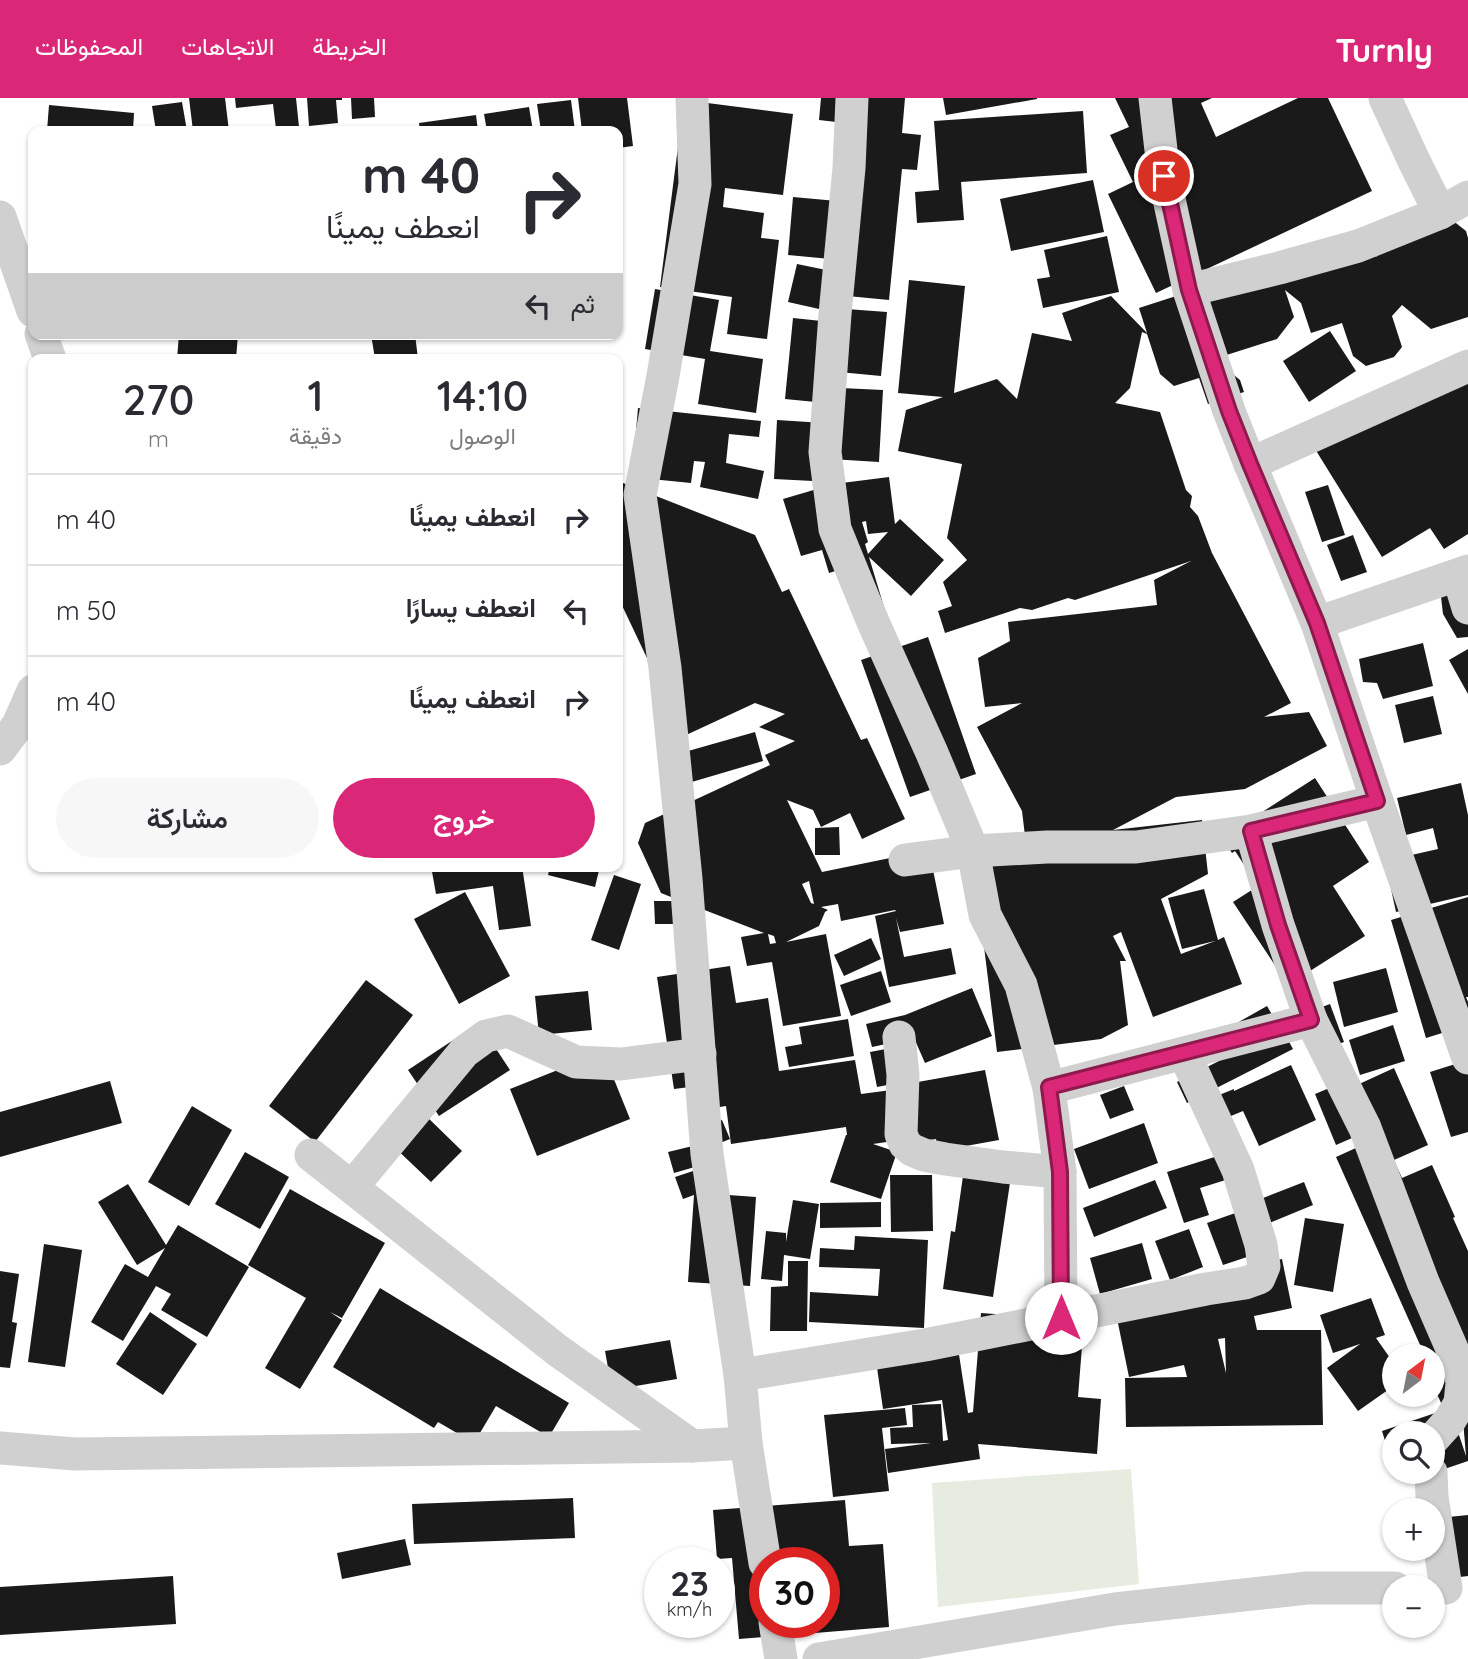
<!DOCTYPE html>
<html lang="ar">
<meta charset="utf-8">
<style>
:root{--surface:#fff;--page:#f7f7f7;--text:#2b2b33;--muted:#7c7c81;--line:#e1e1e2;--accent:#db2777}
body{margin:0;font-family:Quicksand,Vazirmatn,sans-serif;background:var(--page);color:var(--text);direction:rtl;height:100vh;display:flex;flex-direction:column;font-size:26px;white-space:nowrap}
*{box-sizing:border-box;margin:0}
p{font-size:23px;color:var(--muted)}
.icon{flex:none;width:38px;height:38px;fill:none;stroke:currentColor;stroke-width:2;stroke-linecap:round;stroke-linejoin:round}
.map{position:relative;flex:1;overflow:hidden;direction:ltr}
.side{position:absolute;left:28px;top:256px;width:595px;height:518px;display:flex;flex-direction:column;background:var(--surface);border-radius:14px;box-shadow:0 2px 5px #0004;direction:rtl}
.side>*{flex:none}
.top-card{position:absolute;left:28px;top:28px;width:595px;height:214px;border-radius:14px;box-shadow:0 2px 5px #0004;direction:rtl;background:#fff;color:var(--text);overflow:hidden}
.needle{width:46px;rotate:32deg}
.buttons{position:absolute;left:1382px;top:1246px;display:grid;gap:14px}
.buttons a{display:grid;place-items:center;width:63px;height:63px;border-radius:50%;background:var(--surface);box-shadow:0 2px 5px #0004;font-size:35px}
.speed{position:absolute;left:644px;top:1449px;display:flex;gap:14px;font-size:35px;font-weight:700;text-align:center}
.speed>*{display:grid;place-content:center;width:91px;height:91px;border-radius:50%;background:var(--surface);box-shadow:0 2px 5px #0004;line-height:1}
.speed small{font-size:18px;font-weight:400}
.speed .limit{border:10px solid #d22;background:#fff;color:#111}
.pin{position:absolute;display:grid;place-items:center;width:60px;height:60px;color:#fff;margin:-30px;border:4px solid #fff;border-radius:50%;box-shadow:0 2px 7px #0007}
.me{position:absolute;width:77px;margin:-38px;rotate:0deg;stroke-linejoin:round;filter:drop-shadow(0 0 5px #0008)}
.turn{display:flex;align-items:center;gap:24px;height:147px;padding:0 28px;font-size:32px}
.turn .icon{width:91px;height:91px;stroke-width:2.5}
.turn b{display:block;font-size:49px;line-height:60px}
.then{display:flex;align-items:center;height:66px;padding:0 28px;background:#0003;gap:14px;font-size:26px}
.eta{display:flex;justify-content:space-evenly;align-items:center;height:119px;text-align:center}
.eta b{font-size:42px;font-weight:600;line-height:49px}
.primary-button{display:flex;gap:14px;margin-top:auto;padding:14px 28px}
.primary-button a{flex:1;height:80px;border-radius:42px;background:var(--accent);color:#fff;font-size:28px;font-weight:600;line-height:80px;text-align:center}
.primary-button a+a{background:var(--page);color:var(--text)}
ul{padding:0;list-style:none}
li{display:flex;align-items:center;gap:21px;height:91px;padding:0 28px;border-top:2px solid var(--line)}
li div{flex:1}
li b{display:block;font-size:26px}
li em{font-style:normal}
header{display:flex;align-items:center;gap:42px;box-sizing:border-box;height:98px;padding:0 35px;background:var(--accent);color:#fff}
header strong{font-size:33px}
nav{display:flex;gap:38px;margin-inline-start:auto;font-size:24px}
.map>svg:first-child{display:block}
.green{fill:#e6ecdf}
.building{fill:#1a1a1a;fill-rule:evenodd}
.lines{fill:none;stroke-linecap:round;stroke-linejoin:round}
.street{stroke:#d0d0d0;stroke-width:33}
.route-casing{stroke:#8e194d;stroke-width:18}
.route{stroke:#db2777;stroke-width:12}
</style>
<header>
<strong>Turnly</strong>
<nav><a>الخريطة</a><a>الاتجاهات</a><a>المحفوظات</a></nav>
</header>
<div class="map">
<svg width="1468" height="1561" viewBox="0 0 1468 1561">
<rect width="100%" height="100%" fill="#fff"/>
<path class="green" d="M1131 1371 1139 1486 938 1509 932 1385Z"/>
<g class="building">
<path d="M189 0H225L229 33H193Z"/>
<path d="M235 0H296L299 29 276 31 273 6 236 10Z"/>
<path d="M307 0H342V2H336L338 25 309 28Z"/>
<path d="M351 0H374L375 19 352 21Z"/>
<path d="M578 0H627L633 48 618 50V33H582Z"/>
<path d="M821 0H905L902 35 921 37 917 72 902 71 889 202 837 197 841 162 788 157 793 99 837 103 845 25 819 22Z"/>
<path d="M943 0H1037V1L946 17Z"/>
<path d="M1115 0H1212L1201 5 1216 39 1298 0H1328L1372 93 1156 195 1108 96 1133 84 1110 37 1129 29Z"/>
<path d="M571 2 575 33H541L537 6Z"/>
<path d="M684 2 793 16 783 97 725 90 723 109 764 115 761 140 779 142 767 241 727 236 732 199 660 189Z"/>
<path d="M182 4 187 33H156L152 8Z"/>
<path d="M49 7 134 15 133 33H47Z"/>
<path d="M529 9 533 33H501V32L487 33 484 16Z"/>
<path d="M1083 13 1087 75 961 84 964 122 917 125 915 94 939 92 934 23Z"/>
<path d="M476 17 478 33H420L419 25Z"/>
<path d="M1093 82 1104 134 1011 153 1000 101Z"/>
<path d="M1442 114 1466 133 1468 140V219L1431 231 1402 207 1392 218 1402 249 1394 259 1366 268 1353 258 1342 225 1311 235 1301 205 1285 192 1294 219 1277 241 1214 261 1240 282 1244 294 1208 306 1199 280 1174 288 1160 276 1147 236 1142 234 1130 290 1115 305 1160 314 1186 392 1192 398 1190 409 1198 418 1212 455 1291 605 1264 619 1309 614 1327 648 1245 691 1176 699 1113 732 1202 722 1208 776 1161 801 1181 856 1215 843 1182 851 1168 800 1204 791 1218 842 1224 839 1242 886 1153 919 1121 834 1113 838 1126 863H1120L1128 927 1101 941 997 954 972 751 1025 738 1022 713 977 629 1022 605 985 609 978 560 1010 543 1008 524 1157 507 1154 482 1191 463 1075 502 1068 500 1032 512 1020 510 945 535 938 513 952 508 943 484 967 462 947 440 962 366 898 353 906 312 943 299 898 295 909 182 965 188 954 295 997 281 1017 301 1032 235 1072 243 1062 215 1111 198 1147 235 1139 210 1368 136 1376 159 1402 127Z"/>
<path d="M1107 138 1119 194 1043 210 1037 181 1050 179 1044 152Z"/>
<path d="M797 166 836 174 828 213 788 204Z"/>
<path d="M655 191 719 202 710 253 763 261 756 315 698 306 705 261 645 251Z"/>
<path d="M833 210 887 214 881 278 839 274 836 306 785 301 793 220 831 224Z"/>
<path d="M1330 233 1356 273 1309 304 1283 263Z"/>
<path d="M179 236H238L236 261H177Z"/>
<path d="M371 236H415L418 261H375Z"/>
<path d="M1468 256V436L1444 451 1430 430 1382 459 1315 351Z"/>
<path d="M841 290 883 292 879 364 814 360 813 383 774 381 777 322 839 326Z"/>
<path d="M638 310 761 323 759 339 729 336 726 365 764 373 758 401 700 389 705 364 694 363 691 385 641 380 635 344Z"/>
<path d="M889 379 895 426 900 421 944 462 911 498 869 459 884 509 857 466 829 475 822 452 801 458 783 401 834 386ZM866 423 868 436 888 434 868 456 865 446 868 444 862 424Z"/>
<path d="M618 383 755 437 782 494 789 491 861 642 867 640 905 721 862 741 850 715 821 729 813 712 787 702 822 774 929 752 944 826 900 834 896 820 904 859 951 850 956 876 889 889 875 818 896 813 895 812 841 823 838 806 821 809 828 812 825 814 819 828 786 844 826 836 841 918 783 928 772 864 747 868 741 839 764 835 689 806 690 826H655L654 803H681L661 795 638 745 645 725 770 667 765 657 795 643 759 629 785 616 755 605 684 638 618 499ZM809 783 814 806 811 805 802 786ZM768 836 774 838 776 845 770 846Z"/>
<path d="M1328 387 1345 437 1322 444 1305 394Z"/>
<path d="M1353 437 1367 474 1341 483 1327 447Z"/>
<path d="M1468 466V539L1457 540 1443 516 1439 482Z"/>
<path d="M928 539 976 676 910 699 861 562Z"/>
<path d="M1423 545 1433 588 1383 601 1377 585 1363 584 1359 561Z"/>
<path d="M1468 551V596L1449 562Z"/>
<path d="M1433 598 1442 636 1404 645 1395 607Z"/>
<path d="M755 634 763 663 668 691 660 661Z"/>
<path d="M1315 680 1369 764 1333 788 1365 838 1288 887 1233 804 1258 788 1235 753 1232 755 1222 740Z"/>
<path d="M1461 685 1468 717V797L1396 814 1385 763 1438 751 1433 730 1406 737 1397 700Z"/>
<path d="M839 729 840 757H815V730Z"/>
<path d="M431 768H522L531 828 499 832 493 788 436 796Z"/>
<path d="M550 768H600L595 789 548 777Z"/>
<path d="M614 777 641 786 619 852 591 842Z"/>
<path d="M465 794 510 878 459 906 414 821Z"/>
<path d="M1468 799V899H1466L1468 904V927L1426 940 1391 822Z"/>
<path d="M871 840 881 861 844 878 834 857Z"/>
<path d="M730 868 736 905 768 900 779 973 855 962 861 996 899 991 907 1041 873 1046 897 1054 881 1101 830 1084 846 1037H847L846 1029 731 1046 726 1008 701 1012 698 988 674 991 657 879Z"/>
<path d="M1386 870 1398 914 1344 929 1333 884Z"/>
<path d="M881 873 891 904 851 918 840 887Z"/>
<path d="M366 882 413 917 315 1044 269 1008Z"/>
<path d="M972 890 992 938 925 965 914 940 872 949 866 926 905 917Z"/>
<path d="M588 893 592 932 539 937 535 898Z"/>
<path d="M1330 906 1344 944 1326 950 1298 918Z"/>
<path d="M1267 908 1280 930 1282 931 1293 951 1187 1005 1177 984 1233 956 1221 934Z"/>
<path d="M848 921 854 958 789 969 785 949 802 946 799 929Z"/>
<path d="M479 925 510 972 439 1018 408 972Z"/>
<path d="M1393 927 1405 963 1360 977 1349 942Z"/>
<path d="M912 946 919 981 877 989 870 954Z"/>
<path d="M603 954 630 1021 537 1058 510 991Z"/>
<path d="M1468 962V1034L1451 1039 1430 974Z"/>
<path d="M1291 967 1316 1022 1259 1048 1243 1013 1202 1030 1192 1008 1234 991V993Z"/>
<path d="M1394 970 1428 1047 1394 1062 1402 1080 1432 1067 1455 1119 1453 1120 1468 1153V1251L1433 1267V1258H1425L1336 1059 1380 1039 1357 987Z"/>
<path d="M985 972 999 1042 938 1053 936 1041 912 1045 901 987Z"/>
<path d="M110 983 122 1025 0 1059V1014Z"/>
<path d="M1339 986 1359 1037 1336 1047 1315 996Z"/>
<path d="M1124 988 1134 1012 1110 1021 1100 997Z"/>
<path d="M192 1008 232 1032 189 1108 148 1084Z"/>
<path d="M421 1013 462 1053 431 1084 390 1045Z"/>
<path d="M722 1022 730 1041 708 1050 712 1064 674 1075 668 1054 701 1046 695 1033Z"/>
<path d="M1144 1025 1158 1065 1089 1091 1074 1051Z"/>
<path d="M245 1054 289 1079 260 1131 215 1106Z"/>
<path d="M1224 1056 1232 1080 1200 1090 1209 1117 1184 1125 1167 1074Z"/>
<path d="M711 1067 701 1095 756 1099 750 1188 688 1184 694 1097 683 1101 675 1079Z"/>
<path d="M964 1071 1011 1078 993 1199 943 1191 951 1133 955 1134Z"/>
<path d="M890 1077H932L933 1133 891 1134Z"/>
<path d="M1155 1082 1167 1110 1094 1139 1083 1110Z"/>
<path d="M1304 1084 1313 1107 1267 1126 1258 1102Z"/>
<path d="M128 1086 166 1147 178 1127 249 1169 207 1239 161 1212 171 1196 156 1188 123 1243 91 1224 125 1166 148 1179 165 1150 137 1167 98 1104Z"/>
<path d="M290 1091 385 1145 342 1220 330 1214 342 1222 300 1291 265 1270 306 1200 248 1167Z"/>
<path d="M793 1102 819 1106 810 1161 784 1157 782 1183 761 1181 766 1133 786 1135V1144Z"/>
<path d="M881 1104V1129L820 1130V1105Z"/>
<path d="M1241 1113 1256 1156 1223 1167 1207 1125Z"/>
<path d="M1305 1120 1344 1126 1333 1194 1294 1187Z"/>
<path d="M1189 1131 1203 1169 1170 1182 1155 1143Z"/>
<path d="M855 1138 928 1142 924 1230 809 1224 810 1194 878 1198 880 1171 819 1169 820 1150 854 1152Z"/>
<path d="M1142 1145 1152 1181 1100 1196 1090 1160Z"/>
<path d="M44 1146 82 1152 65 1269 28 1264Z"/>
<path d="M1282 1161 1292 1210 1254 1218 1257 1232H1321L1323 1327 1126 1329 1125 1280 1187 1279 1184 1267 1129 1279 1112 1196ZM1225 1240 1226 1274V1275L1218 1241Z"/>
<path d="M788 1163H808L807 1233H770L771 1189 788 1188Z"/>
<path d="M0 1173 19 1176 12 1224 17 1225 10 1270 0 1269Z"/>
<path d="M380 1190 569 1305 549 1339 496 1308 474 1345 438 1324 434 1330 333 1269Z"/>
<path d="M1371 1200 1385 1237 1376 1240 1395 1267V1287L1358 1313 1327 1270 1360 1246 1333 1255 1320 1217Z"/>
<path d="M150 1214 197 1246 163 1297 116 1266Z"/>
<path d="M981 1215 1084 1223 1078 1299 1101 1301 1097 1356 978 1346 980 1361 888 1375 885 1351 931 1345 891 1346 890 1330 913 1329 912 1307 941 1306 943 1343 948 1342 942 1302 883 1311 874 1249 956 1237 968 1315 973 1314Z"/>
<path d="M670 1242 677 1281 612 1292 605 1253Z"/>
<path d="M1468 1254 1442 1307 1433 1287V1268Z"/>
<path d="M905 1310 907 1327 882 1330 889 1393 833 1399 824 1317Z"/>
<path d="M1450 1310 1466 1358 1462 1310H1468V1363L1427 1377 1433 1374V1335H1395V1361L1391 1362 1382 1333Z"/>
<path d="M573 1400 575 1440 414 1446 412 1406Z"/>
<path d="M845 1402 849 1448 883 1446 889 1529 739 1541 732 1460 717 1461 713 1412ZM765 1465H824V1524H765Z"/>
<path d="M1468 1417V1478L1443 1481 1439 1420Z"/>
<path d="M405 1441 411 1467 342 1481 337 1455Z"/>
<path d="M173 1478 176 1526 0 1537V1489Z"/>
</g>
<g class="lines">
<g class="street">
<path d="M692 0 695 86 663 278 640 397 665 570 686 781 707 1056 740 1277 746 1345 765 1465"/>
<path d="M852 0 849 70 835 216 825 354 835 431 873 524 932 655 973 753 985 817 1021 887 1049 990 1060 1074 1061 1220"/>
<path d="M1155 0 1164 78 1189 192 1229 313 1250 366 1317 525 1377 703 1468 960"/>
<path d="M1440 115 1468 99"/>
<path d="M0 119 33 213"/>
<path d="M1189 192 1279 170 1358 148 1440 115 1414 63 1385 0"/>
<path d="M41 236 50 261"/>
<path d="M1250 366 1468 268"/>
<path d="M1458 477 1468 510"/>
<path d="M1317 525 1468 473"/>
<path d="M0 651 18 627 33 593"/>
<path d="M1251 733 1278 827 1311 922 1365 1030 1423 1184 1459 1267 1462 1285 1460 1305 1450 1322 1433 1341"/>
<path d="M905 762 973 753 1047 749H1136L1251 733 1377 703"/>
<path d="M899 939 903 977 901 1036 905 1046 912 1052 924 1057 945 1061 1003 1069 1060 1074"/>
<path d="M1049 990 1311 922"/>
<path d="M311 1057 557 1252 692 1348"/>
<path d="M352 1089 464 954 486 938 508 933 576 964 621 966 700 956"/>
<path d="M740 1277 925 1247 1206 1191 1245 1185 1259 1180 1264 1168 1261 1147 1238 1072 1184 955"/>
<path d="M0 1350 75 1356 692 1348 746 1345"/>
<path d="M1431 1374 1432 1399 1446 1490"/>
<path d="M775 1524 781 1561"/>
<path d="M819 1561 1115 1511 1307 1490H1395"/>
</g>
</g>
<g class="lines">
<g class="route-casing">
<path id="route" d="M1061 1220 1060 1074 1049 989 1311 922 1278 827 1251 733 1377 703 1317 525 1250 366 1229 313 1189 192 1164 78"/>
</g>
<use href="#route" class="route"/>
</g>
</svg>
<div class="buttons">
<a><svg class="needle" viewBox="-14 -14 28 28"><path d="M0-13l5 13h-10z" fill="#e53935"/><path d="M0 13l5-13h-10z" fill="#7c7c81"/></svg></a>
<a><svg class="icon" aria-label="search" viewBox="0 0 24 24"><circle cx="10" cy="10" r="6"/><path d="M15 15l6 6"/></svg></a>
<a>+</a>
<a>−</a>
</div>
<div class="speed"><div>23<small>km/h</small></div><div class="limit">30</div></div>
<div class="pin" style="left:1164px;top:78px;background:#d93025"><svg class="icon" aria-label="arrive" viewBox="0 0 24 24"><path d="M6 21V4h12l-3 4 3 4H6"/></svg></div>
<svg class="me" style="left:1061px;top:1220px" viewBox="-20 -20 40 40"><circle r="19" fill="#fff"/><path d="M0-13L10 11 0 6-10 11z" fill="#db2777"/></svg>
<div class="top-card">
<div class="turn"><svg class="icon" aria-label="right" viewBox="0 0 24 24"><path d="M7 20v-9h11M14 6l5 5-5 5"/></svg><div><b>40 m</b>انعطف يمينًا</div></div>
<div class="then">ثم<svg class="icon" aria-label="left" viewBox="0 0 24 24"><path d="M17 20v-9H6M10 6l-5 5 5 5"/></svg></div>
</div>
<section class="side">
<div class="eta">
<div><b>14:10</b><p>الوصول</p></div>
<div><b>1</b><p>دقيقة</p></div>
<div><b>270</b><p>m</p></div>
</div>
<ul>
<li><svg class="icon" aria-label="right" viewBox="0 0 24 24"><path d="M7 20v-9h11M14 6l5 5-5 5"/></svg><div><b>انعطف يمينًا</b></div><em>40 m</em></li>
<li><svg class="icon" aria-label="left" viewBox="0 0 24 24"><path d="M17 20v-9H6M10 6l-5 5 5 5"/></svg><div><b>انعطف يسارًا</b></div><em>50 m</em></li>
<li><svg class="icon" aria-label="right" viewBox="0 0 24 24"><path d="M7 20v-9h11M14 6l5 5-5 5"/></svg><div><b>انعطف يمينًا</b></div><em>40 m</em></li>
</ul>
<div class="primary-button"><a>خروج</a><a>مشاركة</a></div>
</section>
</div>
